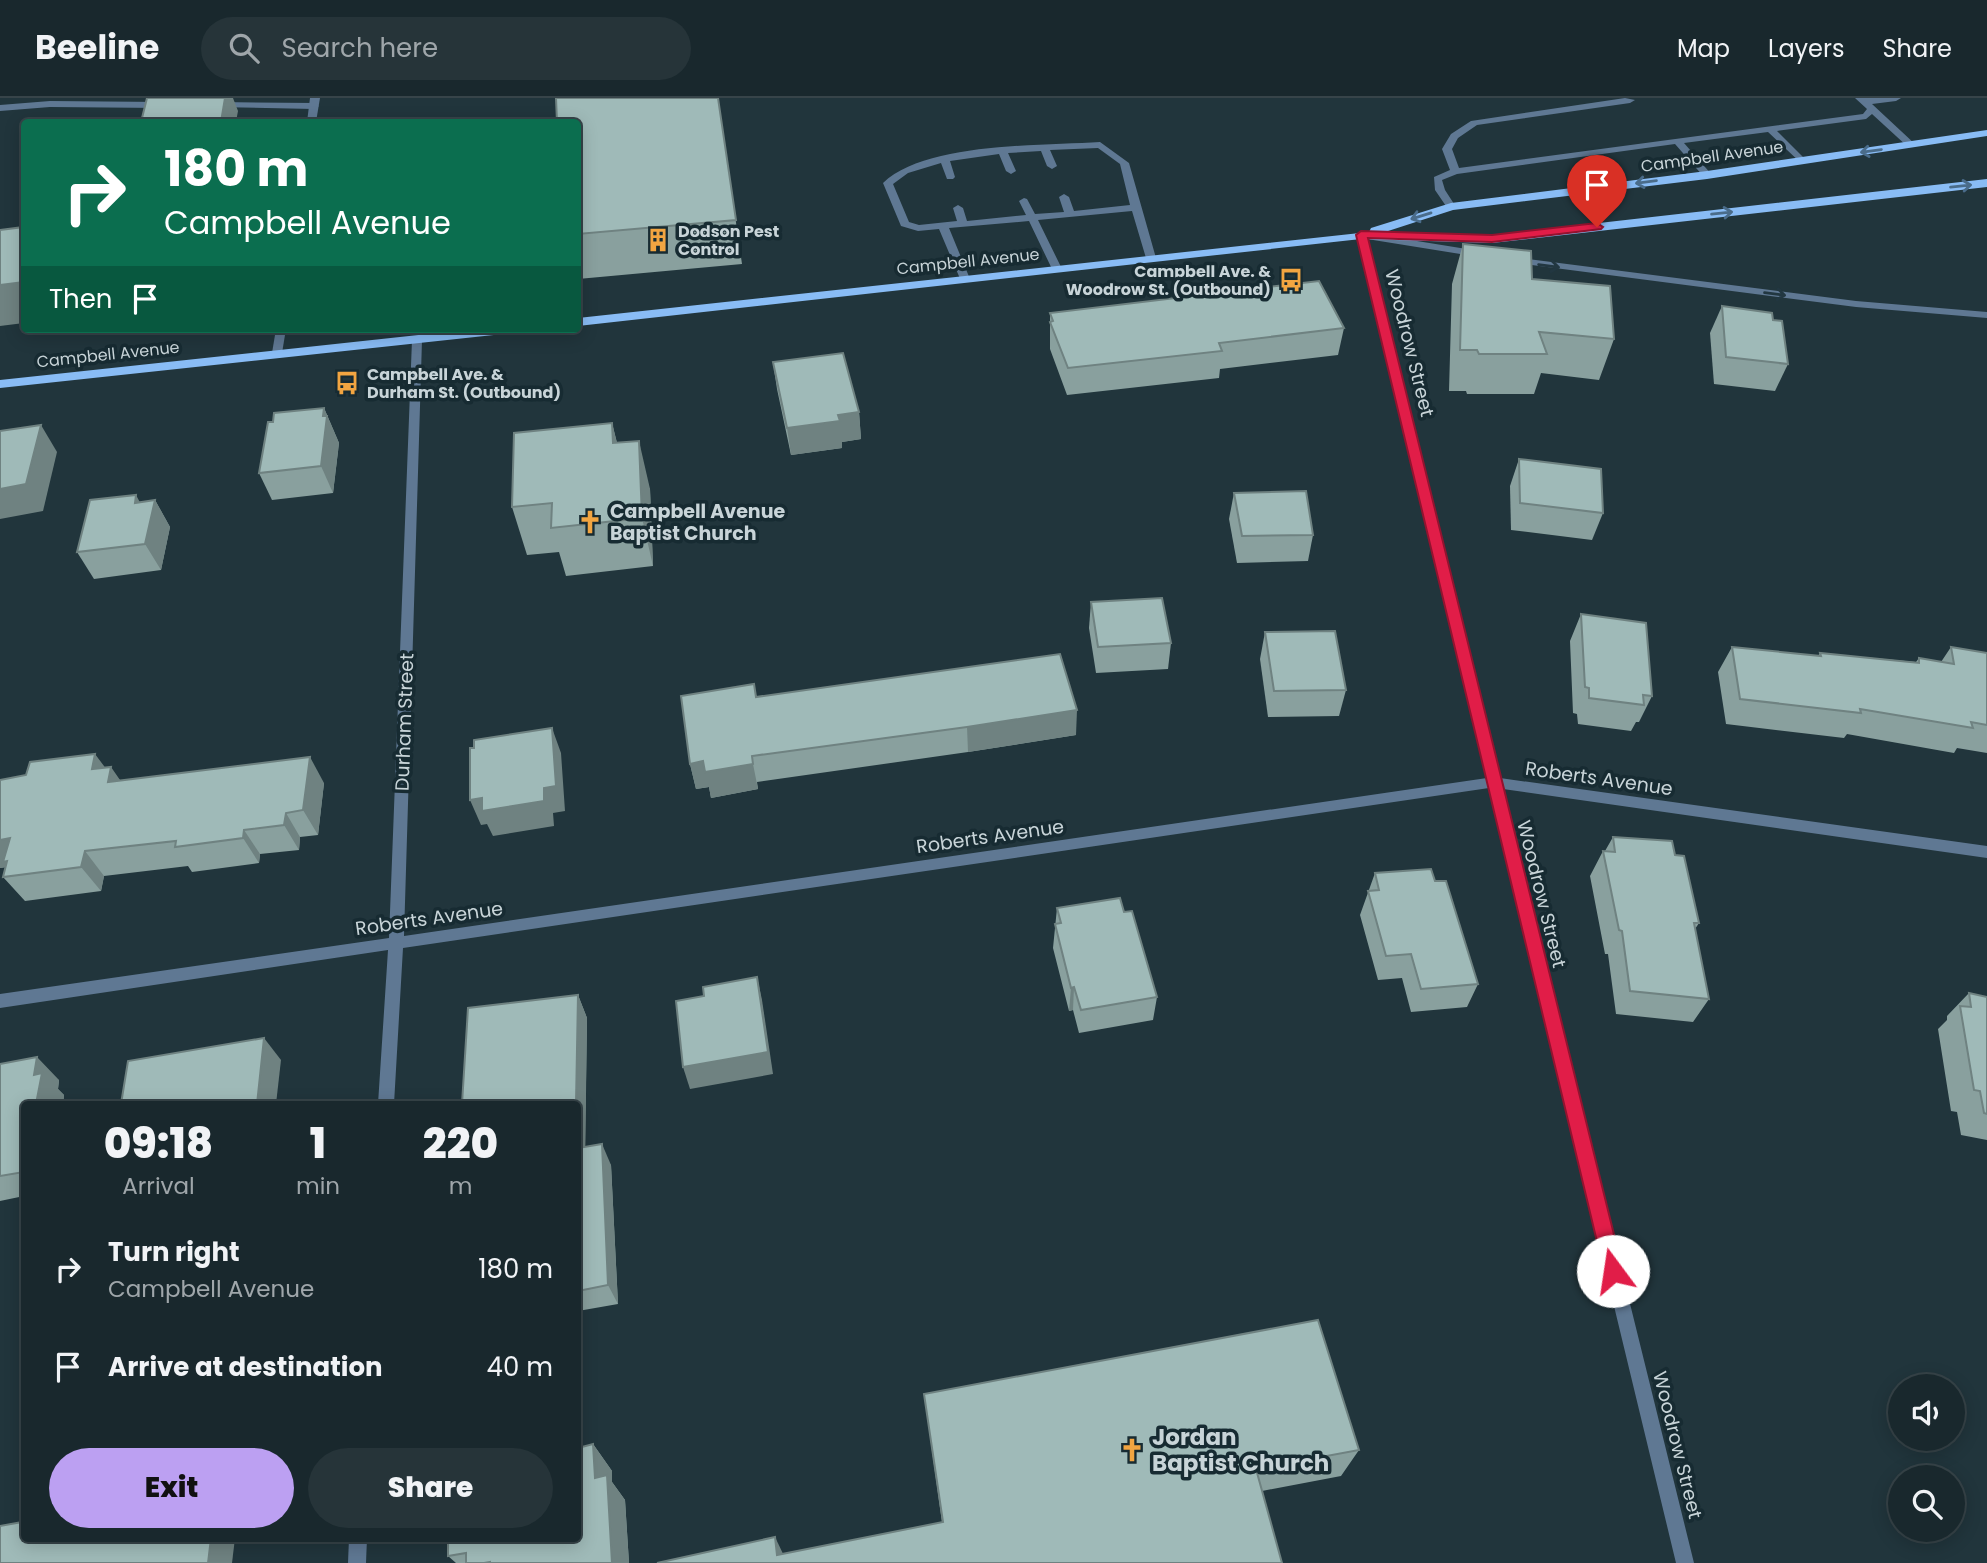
<!DOCTYPE html>
<style>
:root{--surface:#19282d;--page:#263439;--text:#f1f3f6;--muted:#9fa6aa;--line:#374449;--accent:#bca0f2}
body{margin:0;font-family:Poppins,sans-serif;background:var(--page);color:var(--text);height:100vh;display:flex;flex-direction:column;font-size:26px;white-space:nowrap}
*{box-sizing:border-box;margin:0}
p{font-size:23px;color:var(--muted)}
.icon{flex:none;width:38px;height:38px;fill:none;stroke:currentColor;stroke-width:2;stroke-linecap:round;stroke-linejoin:round}
.map{position:relative;flex:1;overflow:hidden}
.sheet{position:absolute;left:21px;top:1003px;width:560px;height:441px;display:flex;flex-direction:column;background:var(--surface);border-radius:7px;box-shadow:0 4px 18px #0003,0 0 0 2px var(--line)}
.sheet>*{flex:none}
.guide{position:absolute;left:21px;top:21px;width:560px;height:214px;border-radius:7px;box-shadow:0 4px 18px #0003,0 0 0 2px var(--line);background:#0b6e4f;color:#fff;overflow:hidden}
.controls{position:absolute;left:1888px;top:1276px;display:grid;gap:14px}
.controls a{display:grid;place-items:center;width:77px;height:77px;border-radius:50%;background:var(--surface);box-shadow:0 4px 18px #0003,0 0 0 2px var(--line);font-size:35px}
.pin{position:absolute;display:grid;place-items:center;width:60px;height:60px;color:#fff;margin:-72px -30px;border-radius:50% 50% 50% 0;rotate:-45deg;box-shadow:0 0 7px #0007}
.pin .icon{rotate:45deg}
.me{position:absolute;width:77px;margin:-38px;rotate:346deg;stroke-linejoin:round;filter:drop-shadow(0 0 5px #0008)}
.turn{display:flex;align-items:center;gap:24px;height:147px;padding:0 28px;font-size:32px}
.turn .icon{width:91px;height:91px;stroke-width:2.5}
.turn b{display:block;font-size:49px;line-height:60px}
.then{display:flex;align-items:center;height:66px;padding:0 28px;background:#0003;gap:14px;font-size:26px}
.eta{display:flex;justify-content:space-evenly;align-items:center;height:119px;text-align:center}
.eta b{font-size:42px;font-weight:800;line-height:49px}
.primary-button{display:flex;gap:14px;margin-top:auto;padding:14px 28px}
.primary-button a{flex:1;height:80px;border-radius:42px;background:var(--accent);color:#111;font-size:28px;font-weight:800;line-height:80px;text-align:center}
.primary-button a+a{background:var(--page);color:var(--text)}
ul{padding:0;list-style:none}
li{display:flex;align-items:center;gap:21px;height:98px;padding:0 28px}
li div{flex:1}
li b{display:block;font-size:26px}
li em{font-style:normal}
header{display:flex;align-items:center;gap:42px;box-sizing:border-box;height:98px;padding:0 35px;background:var(--surface);border-bottom:2px solid var(--line)}
header strong{font-size:33px}
nav{display:flex;gap:38px;margin-inline-start:auto;font-size:24px}
.search{width:490px;height:63px;background:var(--page);display:flex;align-items:center;gap:18px;box-sizing:border-box;padding:0 24px;border-radius:38px;color:var(--muted);font-size:26px}
.map>svg:first-child{display:block}
.lines{fill:none;stroke-linecap:round;stroke-linejoin:round}
.service{fill:#5f7893;fill-rule:evenodd}
.minor{fill:#5f7893;fill-rule:evenodd}
.primary{fill:#89bcf5;fill-rule:evenodd}
.wall{fill:#89a09e}
.shaded-wall{fill:#6f8281}
.building{fill:#9fbab8;stroke:#6f8281;stroke-width:2}
.oneway{stroke:#4a6c8a}
.oneway2{stroke:#223741}
.route{fill:#e11d48;stroke:#92132f;stroke-width:2}
.labels{text-anchor:middle;stroke-width:7;stroke-linejoin:round;paint-order:stroke}
.far-street-label{font-size:16px;fill:#c8d4d8;stroke:#172b32}
.far-poi-label{font-size:16px;font-weight:bold;fill:#c8d4d8;stroke:#172b32;text-anchor:start}
.street-label{font-size:19px;fill:#c8d4d8;stroke:#172b32}
.poi-label{font-size:19px;font-weight:bold;fill:#c8d4d8;stroke:#172b32;text-anchor:start}
.near-poi-label{font-size:23px;font-weight:bold;fill:#c8d4d8;stroke:#172b32;text-anchor:start}
</style>
<header>
<strong>Beeline</strong>
<div class="search"><svg class="icon" aria-label="search" viewBox="0 0 24 24"><circle cx="10" cy="10" r="6"/><path d="M15 15l6 6"/></svg>Search here</div>
<nav><a>Map</a><a>Layers</a><a>Share</a></nav>
</header>
<div class="map">
<svg width="1987" height="1465" viewBox="0 0 1987 1465">
<rect width="100%" height="100%" fill="#21353c"/>
<g class="lines">
<g class="service">
<path d="M1625 0 1635 2 1630 5 1477 27 1458 40 1452 51 1459 70 1863 16 1867 11 1855 0H1901L1896 3 1872 6 1916 47 1908 49 1872 16 1866 21 1777 33 1807 63 1802 66 1768 34 1684 45 1712 77 1707 80 1704 79 1675 46 1457 76 1442 82 1445 92 1456 109 1451 112 1448 111 1435 92 1434 79 1450 72 1442 51 1451 36 1471 23Z"/>
<path d="M50 3 162 4 167 7 162 10 50 9 0 13V7Z"/>
<path d="M218 4 314 5 319 8 314 11 215 9 213 7Z"/>
<path d="M1100 44 1129 65 1156 160 1155 162 1146 160 1132 113 1038 122 1062 171 1057 174 1052 171 1029 123 949 130 970 181 969 183H961L939 131 918 133 901 128 883 85C926 44 1042 48 1100 44ZM1098 50 1120 66 1130 107 1074 113 1069 99 1064 96 1059 99 1064 114 1035 116 1027 101 1024 100 1019 103 1026 117 967 123 963 110 958 107 953 110 957 123 919 127 909 124 893 86 908 75 941 65 947 81H953L955 79 950 63 999 56 1006 73 1011 76 1016 73 1008 55 1041 53 1047 68 1052 71 1057 68 1050 52Z"/>
</g>
<g class="minor">
<path d="M310 0H320L316 24H307Z"/>
<path d="M1361 134 1479 153 1484 156 1479 159 1367 141 1500 680 1987 748V760L1503 691 1694 1465H1676L1489 690 403 850 394 1006H378L388 852 0 910V896L389 840 412 242 417 239 422 242 404 838 1487 680 1356 137Z"/>
<path d="M1512 159 1856 203 1987 214V220L1856 209 1508 164V160Z"/>
<path d="M276 231H286L282 255 277 258 272 255Z"/>
<path d="M349 1440H367L366 1465H348Z"/>
</g>
<g class="primary">
<path d="M1987 32V38L1707 81 1453 112 1385 134 1492 137 1987 81V89L1492 145 1361 141 578 228V220L1369 134 1371 130 1451 105 1707 73Z"/>
<path d="M474 231H519L512 235 0 290V282Z"/>
</g>
</g>
<g class="wall">
<path d="M718 0 742 166 578 181V24Z"/>
<path d="M1463 146 1532 181 1614 241 1599 282 1541 275 1534 296H1467L1466 293H1449L1452 186Z"/>
<path d="M1722 208 1788 266 1775 293 1714 286 1710 235Z"/>
<path d="M1050 215 1344 230 1338 257 1220 271 1219 280 1067 297 1050 251Z"/>
<path d="M773 264 859 314 861 341 842 344V350L791 357 777 291Z"/>
<path d="M324 310 339 345 333 395 272 402 259 375 273 324Z"/>
<path d="M612 325 617 345 650 391 653 468 566 478 559 454 527 457 512 409Z"/>
<path d="M1519 361 1603 415 1592 442 1511 432 1510 388Z"/>
<path d="M1234 395 1313 437 1308 463 1237 465 1229 421Z"/>
<path d="M155 402 170 429 161 472 94 481 77 454 140 404Z"/>
<path d="M1091 504 1171 545 1168 571 1096 575 1089 530Z"/>
<path d="M1581 516 1652 598 1639 624H1636L1631 633 1578 626 1577 616 1573 615 1570 543Z"/>
<path d="M1265 534 1346 592 1339 618 1268 619 1260 561Z"/>
<path d="M1732 549 1818 558 1820 555 1916 564 1919 560 1941 564 1951 549 1987 555V655L1957 650 1954 655 1847 636 1844 640 1726 626 1718 574Z"/>
<path d="M756 599 1076 637 968 654 757 684 758 691 711 700 709 689 696 691 690 666Z"/>
<path d="M105 670 121 683 324 685 318 737 300 739 299 752 260 756 259 765 192 774 188 768 104 778 101 793 25 803 3 779 6 769 0 770V682Z"/>
<path d="M1613 739 1675 757 1699 825 1695 831 1709 901 1693 924 1616 916 1608 856H1605L1590 778 1603 753H1605Z"/>
<path d="M1375 775 1435 783 1478 886 1467 909 1411 914 1402 880 1378 882 1360 817Z"/>
<path d="M1057 810 1124 814 1157 899 1153 922 1079 935 1073 912 1069 913 1053 850Z"/>
<path d="M1969 895 1987 899V1042L1961 1037 1957 1014 1951 1013 1938 931 1947 922V918Z"/>
<path d="M578 897 587 920 585 1049 611 1067 618 1206 578 1213V1006H462Z"/>
<path d="M0 966 59 982 58 991 64 997 63 1006H24V1098L0 1103Z"/>
<path d="M924 1296 1359 1352 1341 1378 1262 1393 783 1456 942 1424Z"/>
<path d="M593 1346 612 1373V1384L625 1402 629 1465H456L448 1458Z"/>
</g>
<g class="shaded-wall">
<path d="M225 0H233L238 13 236 24H221Z"/>
<path d="M24 184V225L0 228V187Z"/>
<path d="M324 310 339 345 333 395 321 368Z"/>
<path d="M859 314 861 341 842 344V350L791 357 787 330 838 317Z"/>
<path d="M612 325 624 373 613 345Z"/>
<path d="M41 327 57 354 43 413 0 421V391Z"/>
<path d="M639 343 650 391 653 468 642 420Z"/>
<path d="M136 397 150 423 155 402 170 429 161 472 145 446 135 405Z"/>
<path d="M1077 612 1076 637 968 654 967 629Z"/>
<path d="M552 630 561 655 565 713 553 715 554 728 493 738 487 726 481 727 470 702 544 690Z"/>
<path d="M95 656 110 676 111 669 129 695 126 710 92 671Z"/>
<path d="M310 659 324 685 318 737 303 712Z"/>
<path d="M703 663 753 666 758 691 711 700 709 689 696 691 690 666Z"/>
<path d="M286 715 300 739 299 752 284 727Z"/>
<path d="M244 732 260 756 259 765 243 740Z"/>
<path d="M10 740 7 769 0 770V742Z"/>
<path d="M85 753 104 778 101 793 81 769Z"/>
<path d="M757 879 762 902 773 976 690 991 683 969Z"/>
<path d="M1074 889 1073 912 1069 913 1071 890Z"/>
<path d="M578 897 587 920 585 1072 578 1056V1006H576Z"/>
<path d="M264 940 281 962 276 1006H257Z"/>
<path d="M37 959 59 982 58 991 64 997 63 1006H36L34 977Z"/>
<path d="M602 1046 611 1067 618 1206 608 1187Z"/>
<path d="M593 1346 612 1373V1384L625 1402 629 1465H612L595 1380Z"/>
<path d="M775 1439 786 1462 777 1457Z"/>
<path d="M211 1440H235L232 1465H208Z"/>
</g>
<g class="building">
<path d="M147 0H225L221 24H141Z"/>
<path d="M556 0H718L736 122 578 136V24H557Z"/>
<path d="M24 129V184L0 187V132Z"/>
<path d="M1463 146 1531 153 1532 181 1610 188 1614 241 1539 234 1547 256H1479L1477 252H1460Z"/>
<path d="M1319 183 1344 230 1219 245 1222 253 1068 270 1050 224 1053 223 1050 215Z"/>
<path d="M1722 208 1772 215 1773 222 1782 223 1788 266 1726 259Z"/>
<path d="M843 255 859 314 838 317 840 323 787 330 773 264Z"/>
<path d="M324 310 323 318H327L321 368 259 375 268 324H273L274 315Z"/>
<path d="M612 325 613 345 639 343 642 420 551 430 552 405 512 409 514 335Z"/>
<path d="M41 327 26 386 0 391V333Z"/>
<path d="M1519 361 1601 371 1603 415 1520 405Z"/>
<path d="M1306 393 1313 437 1242 438 1234 395Z"/>
<path d="M136 397 135 405 155 402 145 446 77 454 90 402Z"/>
<path d="M1162 500 1171 545 1098 549 1091 504Z"/>
<path d="M1581 516 1646 525 1652 598 1643 597 1644 607 1589 600V590L1585 589Z"/>
<path d="M1335 533 1346 592 1274 593 1265 534Z"/>
<path d="M1732 549 1821 558 1820 555 1919 565V560L1954 566 1951 549 1987 555V627L1971 624 1973 630 1860 611 1861 615 1740 601Z"/>
<path d="M1060 556 1077 612 967 629 752 658 753 666 705 674 703 663 690 666 681 598 754 586 756 599Z"/>
<path d="M552 630 556 688 544 690V703L482 713V700L470 702V650H474V642Z"/>
<path d="M95 656 92 671 111 669 108 684 310 659 303 712 286 715 284 727 244 732 243 740 175 749 176 743 85 753 81 769 3 779 7 763 3 764 10 740 0 742V682L26 677 30 664Z"/>
<path d="M1613 739 1672 743 1675 757 1684 758 1699 825H1694L1709 901 1630 893 1622 833 1619 832 1603 753 1615 754Z"/>
<path d="M1431 771 1435 783H1446L1478 886 1421 891 1411 856 1386 858 1368 793 1379 792 1375 775Z"/>
<path d="M1120 800 1124 814 1132 813 1157 899 1081 912 1074 889 1071 890 1055 826 1061 825 1057 810Z"/>
<path d="M757 879 768 954 683 969 676 903 704 898 703 889Z"/>
<path d="M1969 895 1987 899V1016L1984 1015 1980 993 1974 992 1960 908 1971 909Z"/>
<path d="M578 897 576 1006H494V1003L462 1006 468 910Z"/>
<path d="M264 940 257 1006H121L128 963Z"/>
<path d="M37 959 34 977 42 975 36 1006H24V1074L0 1078V966Z"/>
<path d="M602 1046 608 1187 578 1193V1050Z"/>
<path d="M1318 1222 1359 1352 1256 1371 1282 1465H657L775 1439 777 1457 943 1424 924 1296Z"/>
<path d="M593 1346 595 1380 607 1377 612 1465H490V1464L484 1465H466V1455L448 1458V1440H578V1350Z"/>
<path d="M22 1424 21 1428H24V1440H211L208 1465H0V1428Z"/>
</g>
<defs><path id="oneway-shaft" d="M-6 0H5M1.5-3L5.5 0L1.5 3" fill="none" stroke-width="1.6" stroke-linecap="round" stroke-linejoin="round" transform="scale(1.75)"/></defs>
<g class="oneway">
<use href="#oneway-shaft" transform="translate(1871 53) rotate(172)"/>
<use href="#oneway-shaft" transform="translate(1646 84) rotate(173)"/>
<use href="#oneway-shaft" transform="translate(1961 88) rotate(-6)"/>
<use href="#oneway-shaft" transform="translate(1722 115) rotate(-6)"/>
<use href="#oneway-shaft" transform="translate(1421 118) rotate(163)"/>
</g>
<g class="oneway2">
<use href="#oneway-shaft" transform="translate(1549 168) rotate(8)"/>
<use href="#oneway-shaft" transform="translate(1775 196) rotate(7)"/>
</g>
<path class="route" d="M1597 125 1603 129 1601 131 1492 144 1368 140 1623 1173 1620 1180 1613 1182 1607 1180 1604 1173 1356 137 1361 133 1492 137Z"/>
<defs>
<g id="building-bare" transform="scale(1.89)"><path d="M-4-6H4V6H1V3H-1V6H-4ZM-2.5-4.3h1.7v1.8h-1.7ZM.8-4.3h1.7v1.8H.8ZM-2.5-1h1.7V.8h-1.7ZM.8-1h1.7V.8H.8Z" fill="#f2a541" stroke="#172b32" stroke-width="2.5" paint-order="stroke"/></g>
<g id="bus-bare" transform="scale(1.89)"><path d="M-5-6H5V4H4V6H2V4H-2V6H-4V4H-5ZM-3.5-4V0h7V-4ZM-3.5 1.2v1.5H-2V1.2ZM2 1.2v1.5H3.5V1.2Z" fill="#f2a541" stroke="#172b32" stroke-width="2.5" paint-order="stroke"/></g>
<g id="church-bare" transform="scale(1.89)"><path d="M-1.2-6h2.4v3.5h3.3v2.4h-3.3V6h-2.4V-.1h-3.3v-2.4h3.3Z" fill="#f2a541" stroke="#172b32" stroke-width="2.5" paint-order="stroke"/></g>
</defs>
<g fill-rule="evenodd">
<use href="#building-bare" x="658" y="142"/>
<use href="#bus-bare" x="1291" y="182"/>
<use href="#bus-bare" x="347" y="285"/>
<use href="#church-bare" x="590" y="424"/>
<use href="#church-bare" x="1132" y="1352"/>
</g>
<g class="labels">
<g class="far-street-label">
<text transform="translate(1712 58) rotate(-8)" y="6">Campbell Avenue</text>
<text transform="translate(968 163) rotate(-6)" y="6">Campbell Avenue</text>
<text transform="translate(108 256) rotate(-6)" y="6">Campbell Avenue</text>
</g>
<g class="far-poi-label">
<text x="678" y="139">Dodson Pest<tspan x="678" dy="18">Control</tspan></text>
<text x="1271" y="179" text-anchor="end">Campbell Ave. &amp;<tspan x="1271" dy="18">Woodrow St. (Outbound)</tspan></text>
<text x="367" y="282">Campbell Ave. &amp;<tspan x="367" dy="18">Durham St. (Outbound)</tspan></text>
</g>
<g class="street-label">
<text transform="translate(1410 245) rotate(76)" y="7">Woodrow Street</text>
<text transform="translate(404 624) rotate(-88)" y="7">Durham Street</text>
<text transform="translate(1599 680) rotate(8)" y="7">Roberts Avenue</text>
<text transform="translate(990 738) rotate(-8)" y="7">Roberts Avenue</text>
<text transform="translate(1542 796) rotate(76)" y="7">Woodrow Street</text>
<text transform="translate(429 820) rotate(-8)" y="7">Roberts Avenue</text>
<text transform="translate(1678 1347) rotate(76)" y="7">Woodrow Street</text>
</g>
<g class="poi-label">
<text x="610" y="420">Campbell Avenue<tspan x="610" dy="22">Baptist Church</tspan></text>
</g>
<g class="near-poi-label">
<text x="1152" y="1347">Jordan<tspan x="1152" dy="26">Baptist Church</tspan></text>
</g>
</g>
</svg>
<div class="controls">
<a><svg class="icon" aria-label="sound" viewBox="0 0 24 24"><path d="M4 9h4l5-4v14l-5-4H4zM17 9q2 3 0 6"/></svg></a>
<a><svg class="icon" aria-label="search" viewBox="0 0 24 24"><circle cx="10" cy="10" r="6"/><path d="M15 15l6 6"/></svg></a>
</div>
<div class="pin" style="left:1597px;top:129px;background:#d93025"><svg class="icon" aria-label="arrive" viewBox="0 0 24 24"><path d="M6 21V4h12l-3 4 3 4H6"/></svg></div>
<svg class="me" style="left:1613px;top:1173px" viewBox="-20 -20 40 40"><circle r="19" fill="#fff"/><path d="M0-13L10 11 0 6-10 11z" fill="#e11d48"/></svg>
<div class="guide">
<div class="turn"><svg class="icon" aria-label="right" viewBox="0 0 24 24"><path d="M7 20v-9h11M14 6l5 5-5 5"/></svg><div><b>180 m</b>Campbell Avenue</div></div>
<div class="then">Then<svg class="icon" aria-label="arrive" viewBox="0 0 24 24"><path d="M6 21V4h12l-3 4 3 4H6"/></svg></div>
</div>
<section class="sheet">
<div class="eta">
<div><b>09:18</b><p>Arrival</p></div>
<div><b>1</b><p>min</p></div>
<div><b>220</b><p>m</p></div>
</div>
<ul>
<li><svg class="icon" aria-label="right" viewBox="0 0 24 24"><path d="M7 20v-9h11M14 6l5 5-5 5"/></svg><div><b>Turn right</b><p>Campbell Avenue</p></div><em>180 m</em></li>
<li><svg class="icon" aria-label="arrive" viewBox="0 0 24 24"><path d="M6 21V4h12l-3 4 3 4H6"/></svg><div><b>Arrive at destination</b></div><em>40 m</em></li>
</ul>
<div class="primary-button"><a>Exit</a><a>Share</a></div>
</section>
</div>
